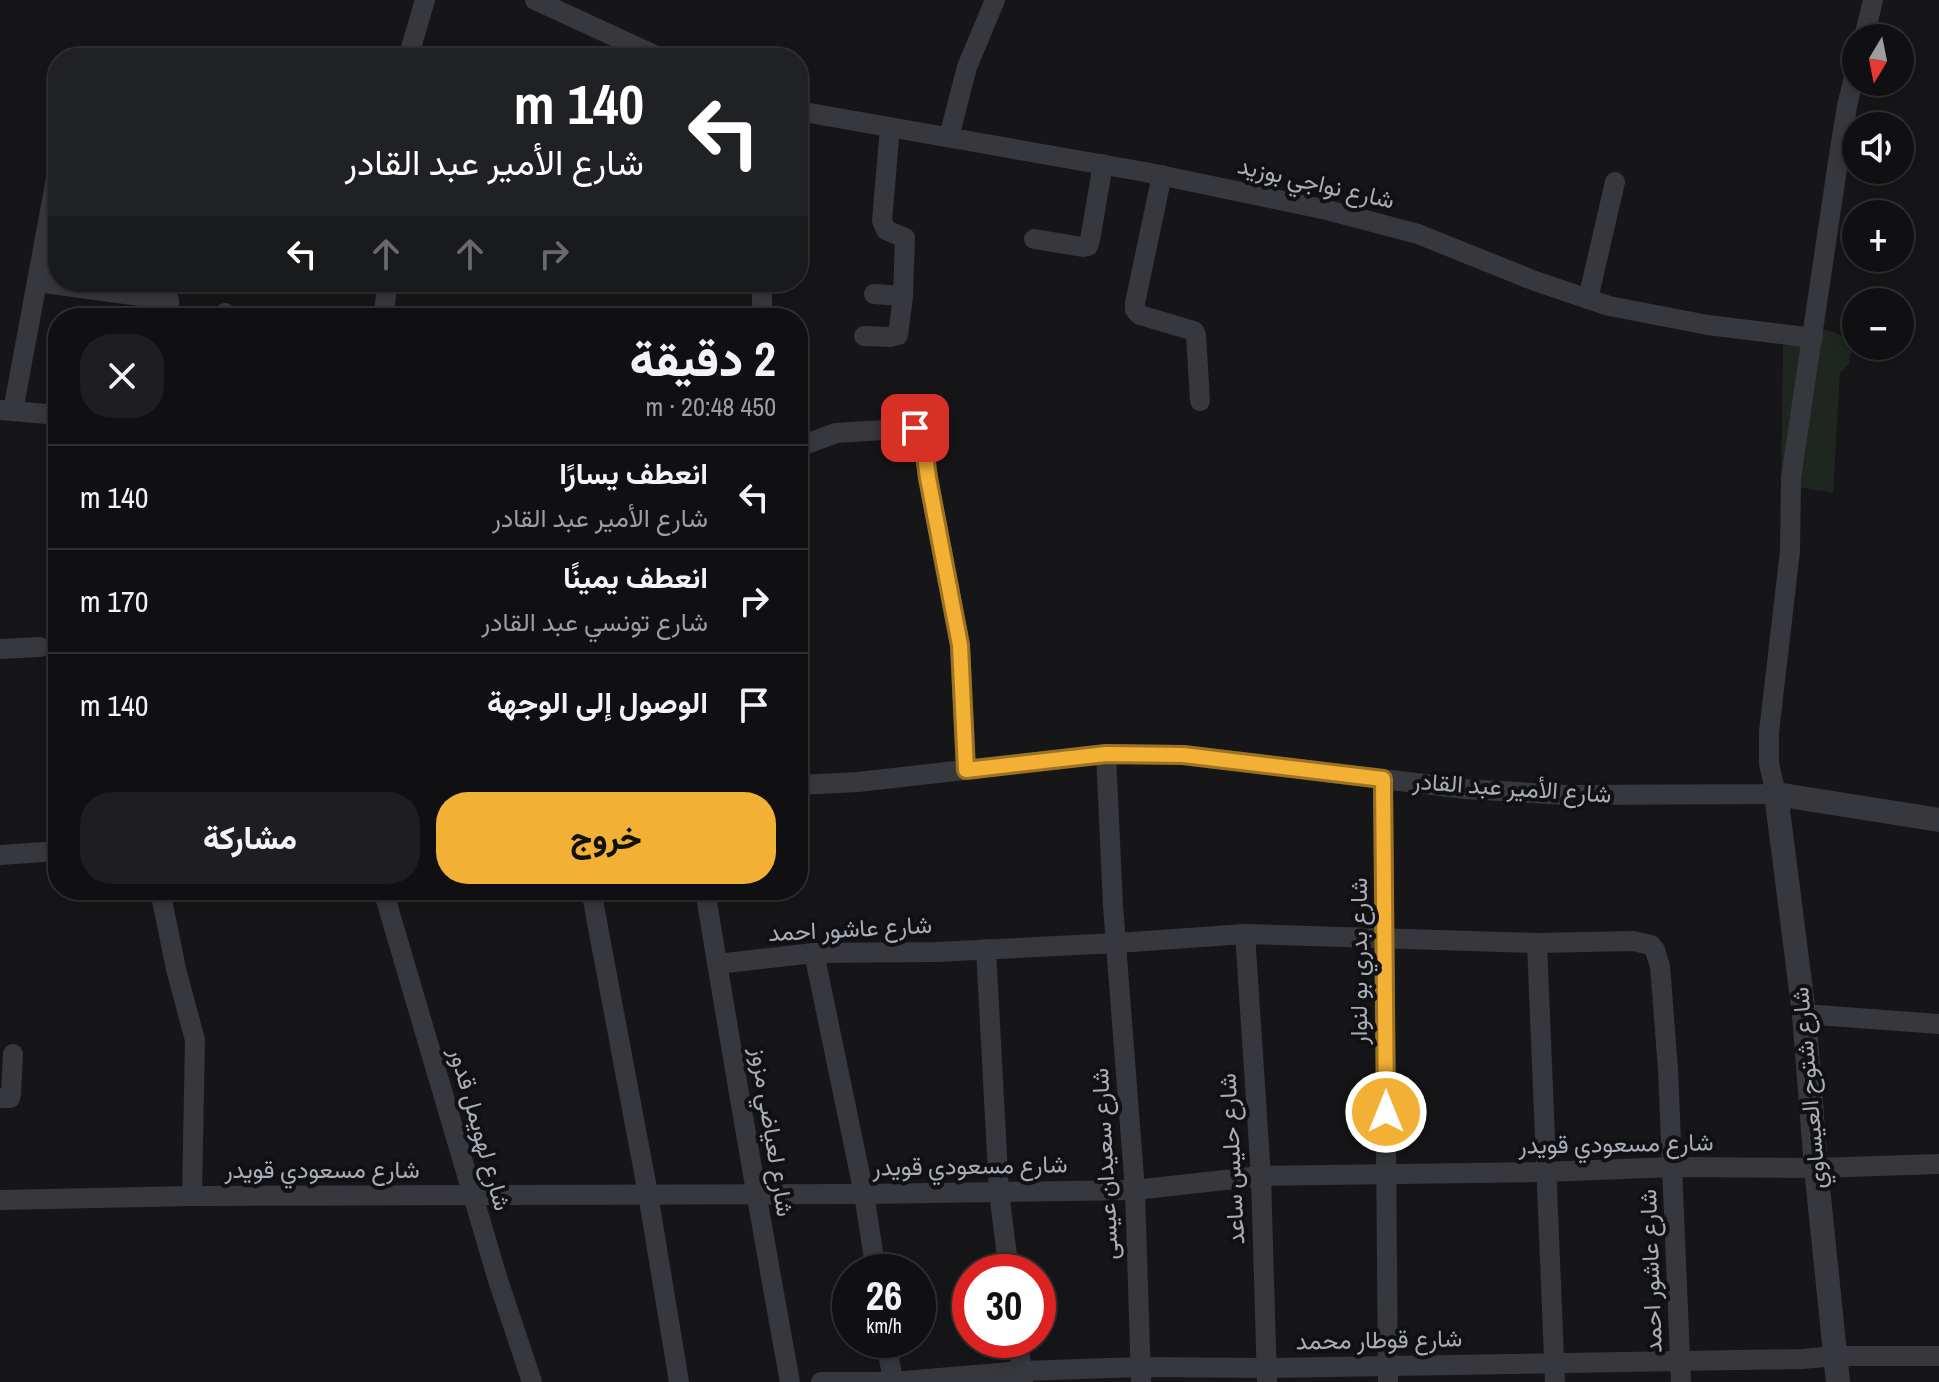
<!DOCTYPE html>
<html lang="ar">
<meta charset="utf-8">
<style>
:root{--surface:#101012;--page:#1e1e20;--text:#f1f3f6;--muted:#9c9d9f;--line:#303032;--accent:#f2b134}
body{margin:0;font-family:"Archivo Narrow",Vazirmatn,sans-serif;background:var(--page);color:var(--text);direction:rtl;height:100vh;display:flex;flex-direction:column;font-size:30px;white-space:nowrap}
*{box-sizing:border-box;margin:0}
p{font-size:26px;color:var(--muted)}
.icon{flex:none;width:44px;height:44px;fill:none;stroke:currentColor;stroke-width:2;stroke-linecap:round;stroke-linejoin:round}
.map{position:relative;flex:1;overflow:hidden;direction:ltr}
.details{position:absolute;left:48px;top:308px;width:760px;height:592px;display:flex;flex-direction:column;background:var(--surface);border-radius:32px;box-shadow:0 4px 12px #0003,0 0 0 2px var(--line);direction:rtl}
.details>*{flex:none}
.top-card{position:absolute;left:48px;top:48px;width:760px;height:244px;border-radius:32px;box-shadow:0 4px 12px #0003,0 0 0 2px var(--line);direction:rtl;background:#202124;color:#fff;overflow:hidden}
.needle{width:52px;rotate:190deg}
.controls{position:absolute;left:1842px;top:24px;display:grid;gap:16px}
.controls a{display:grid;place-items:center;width:72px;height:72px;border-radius:50%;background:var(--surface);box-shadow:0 4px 12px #0003,0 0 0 2px var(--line);font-size:40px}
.speed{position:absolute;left:832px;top:1254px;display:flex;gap:16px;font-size:40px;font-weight:700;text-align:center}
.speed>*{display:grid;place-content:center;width:104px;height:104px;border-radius:50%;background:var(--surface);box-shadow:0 4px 12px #0003,0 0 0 2px var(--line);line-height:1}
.speed small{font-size:20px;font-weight:400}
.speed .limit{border:12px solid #d22;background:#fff;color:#111}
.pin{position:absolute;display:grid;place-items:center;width:68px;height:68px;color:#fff;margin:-34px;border-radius:16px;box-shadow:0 4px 12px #0006}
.me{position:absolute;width:88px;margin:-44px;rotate:0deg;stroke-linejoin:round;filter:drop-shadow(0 0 6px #0008)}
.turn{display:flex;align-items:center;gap:28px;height:168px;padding:0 32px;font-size:36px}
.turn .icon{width:104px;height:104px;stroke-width:2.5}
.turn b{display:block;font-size:56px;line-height:68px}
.lanes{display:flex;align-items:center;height:76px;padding:0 32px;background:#0003;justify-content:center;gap:40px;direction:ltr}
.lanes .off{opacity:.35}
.round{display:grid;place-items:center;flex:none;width:84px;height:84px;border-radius:32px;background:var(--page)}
.summary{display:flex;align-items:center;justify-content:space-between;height:136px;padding:0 32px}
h1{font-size:48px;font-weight:800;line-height:60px}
.primary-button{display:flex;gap:16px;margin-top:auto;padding:16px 32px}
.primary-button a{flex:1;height:92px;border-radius:32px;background:var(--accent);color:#111;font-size:32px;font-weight:800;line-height:92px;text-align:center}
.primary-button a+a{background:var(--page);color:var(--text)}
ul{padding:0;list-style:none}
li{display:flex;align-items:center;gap:24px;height:104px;padding:0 32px;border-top:2px solid var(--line)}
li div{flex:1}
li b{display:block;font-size:30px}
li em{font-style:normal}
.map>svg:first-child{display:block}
.green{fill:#1e261f}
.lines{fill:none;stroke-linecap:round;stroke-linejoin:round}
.minor{stroke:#37383d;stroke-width:20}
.tertiary{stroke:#37383d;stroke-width:24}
.route-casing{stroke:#9d7322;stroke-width:20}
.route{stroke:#f2b134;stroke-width:14}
.labels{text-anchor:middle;stroke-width:8;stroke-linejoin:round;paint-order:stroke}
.street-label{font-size:24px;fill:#a8adb8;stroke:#111113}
</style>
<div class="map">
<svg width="1939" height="1382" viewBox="0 0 1939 1382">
<rect width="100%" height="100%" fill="#161618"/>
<path class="green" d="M1816 329C1832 330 1843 333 1852 347L1849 364 1840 373 1833 493 1781 484 1783 346 1791 339Z"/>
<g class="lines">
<g class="minor">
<path d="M535 0 661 58"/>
<path d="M1864 38 1873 0"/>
<path d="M408 58 425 0"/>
<path d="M798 111 1145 172 1327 210 1418 234 1535 281 1609 306 1708 325 1813 338"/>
<path d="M949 137 967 67 995 0"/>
<path d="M1162 175 1135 303V310L1140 315 1194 331 1196 335 1200 401"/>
<path d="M1034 239 1083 247 1088 246 1090 240 1103 164"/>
<path d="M37 282 169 300V318"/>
<path d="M761 282 763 318"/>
<path d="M874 294 903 296 905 238 886 230 882 221 890 127"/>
<path d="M1588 299 1615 182"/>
<path d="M225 313 227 318"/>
<path d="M383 318 388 282"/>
<path d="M864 336 891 337 898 335 903 296"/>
<path d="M0 410 58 415"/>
<path d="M13 411 58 168"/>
<path d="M798 447 836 433 915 428 922 432 928 478 960 645 966 770"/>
<path d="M0 649 40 647"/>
<path d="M1106 754 1113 906 1135 1190 1141 1382"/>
<path d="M1383 779 1388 1382"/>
<path d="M798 785 858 782 1106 754 1183 755 1466 789 1566 795 1776 794 1769 764V732L1790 551 1791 478 1838 162 1847 106 1856 69"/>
<path d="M0 855 58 851"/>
<path d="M160 890 176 969 195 1040 192 1196"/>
<path d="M383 890 497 1277 532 1382"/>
<path d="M591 890 648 1194 679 1382"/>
<path d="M705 890C732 1054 760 1218 790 1382"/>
<path d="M1245 934 1261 1176 1267 1382"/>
<path d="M1537 943 1555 1382"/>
<path d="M986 949 999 1192 1009 1272"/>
<path d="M814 953 864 1194 876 1272"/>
<path d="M717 964 814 953 936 952 1117 943 1245 934 1537 943 1633 941 1651 945 1655 950 1660 966 1668 1069 1681 1382"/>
<path d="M1804 1014 1939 1024"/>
<path d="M0 1098H10L11 1094 13 1054"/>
<path d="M0 1200 192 1196 864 1194 1135 1190 1261 1176 1546 1172 1673 1167 1816 1168 1939 1164"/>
<path d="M886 1340 893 1382"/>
<path d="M1018 1340 1023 1382"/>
<path d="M821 1382H893L1022 1371 1140 1367 1267 1368 1802 1359 1836 1356H1939"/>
</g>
<path class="tertiary" d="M1838 1382 1816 1168 1804 1014 1776 794 1939 820"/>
</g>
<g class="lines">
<g class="route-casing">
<path id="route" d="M915 428 922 432 928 478 960 645 966 770 1106 754 1183 755 1383 779 1386 1112"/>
</g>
<use href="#route" class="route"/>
</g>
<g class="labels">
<g class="street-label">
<text transform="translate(1316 183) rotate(13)" y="8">شارع نواجي بوزيد</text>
<text transform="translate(1512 788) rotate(4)" y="8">شارع الأمير عبد القادر</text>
<text transform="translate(850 929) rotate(-3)" y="8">شارع عاشور احمد</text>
<text transform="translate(1359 961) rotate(-90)" y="8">شارع بدري بو لنوار</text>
<text transform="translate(1809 1088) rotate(-95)" y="8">شارع شتوح العيساوي</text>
<text transform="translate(480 1129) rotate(74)" y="8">شارع لهويمل قدور</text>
<text transform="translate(772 1132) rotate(81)" y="8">شارع لعياضي مزوز</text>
<text transform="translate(1616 1144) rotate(-1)" y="8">شارع مسعودي قويدر</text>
<text transform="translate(1232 1159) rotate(-93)" y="8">شارع حليس ساعد</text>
<text transform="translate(1105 1164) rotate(-93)" y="8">شارع سعيدان عيسى</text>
<text transform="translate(970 1166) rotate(-1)" y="8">شارع مسعودي قويدر</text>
<text x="322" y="1178">شارع مسعودي قويدر</text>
<text transform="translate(1651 1271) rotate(-92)" y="8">شارع عاشور احمد</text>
<text transform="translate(1379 1340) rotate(-1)" y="8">شارع قوطار محمد</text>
</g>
</g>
</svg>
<div class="controls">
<a><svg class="needle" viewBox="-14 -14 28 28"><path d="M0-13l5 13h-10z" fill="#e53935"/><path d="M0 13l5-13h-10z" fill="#9c9d9f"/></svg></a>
<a><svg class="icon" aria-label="sound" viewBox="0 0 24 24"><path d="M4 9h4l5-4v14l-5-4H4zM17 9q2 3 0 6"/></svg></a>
<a>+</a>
<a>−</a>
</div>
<div class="speed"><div>26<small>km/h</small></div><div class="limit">30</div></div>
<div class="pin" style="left:915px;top:428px;background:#d93025"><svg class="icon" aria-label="arrive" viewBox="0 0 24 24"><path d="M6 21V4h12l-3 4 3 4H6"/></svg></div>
<svg class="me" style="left:1386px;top:1112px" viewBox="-20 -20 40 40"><circle r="17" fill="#f2b134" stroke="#fff" stroke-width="3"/><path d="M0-11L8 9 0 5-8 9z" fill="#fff"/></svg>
<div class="top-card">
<div class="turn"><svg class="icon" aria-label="left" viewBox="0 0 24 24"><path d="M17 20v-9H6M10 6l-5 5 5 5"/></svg><div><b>140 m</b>شارع الأمير عبد القادر</div></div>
<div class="lanes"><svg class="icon" aria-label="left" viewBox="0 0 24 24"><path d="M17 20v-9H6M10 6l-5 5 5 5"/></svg><svg class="icon off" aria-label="ahead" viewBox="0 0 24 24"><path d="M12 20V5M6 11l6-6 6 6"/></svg><svg class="icon off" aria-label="ahead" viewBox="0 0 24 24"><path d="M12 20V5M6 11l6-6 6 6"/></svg><svg class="icon off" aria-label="right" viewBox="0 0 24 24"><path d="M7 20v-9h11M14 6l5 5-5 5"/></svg></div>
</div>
<section class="details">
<div class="summary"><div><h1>2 دقيقة</h1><p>450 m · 20:48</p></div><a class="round"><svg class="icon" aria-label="close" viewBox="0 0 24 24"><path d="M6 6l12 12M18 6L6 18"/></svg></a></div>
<ul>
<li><svg class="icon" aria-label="left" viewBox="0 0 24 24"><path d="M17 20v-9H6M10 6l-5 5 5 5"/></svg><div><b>انعطف يسارًا</b><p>شارع الأمير عبد القادر</p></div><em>140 m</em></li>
<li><svg class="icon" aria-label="right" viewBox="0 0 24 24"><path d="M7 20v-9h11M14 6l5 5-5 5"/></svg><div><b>انعطف يمينًا</b><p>شارع تونسي عبد القادر</p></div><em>170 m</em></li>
<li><svg class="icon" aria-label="arrive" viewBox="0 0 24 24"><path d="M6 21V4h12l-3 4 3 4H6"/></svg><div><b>الوصول إلى الوجهة</b></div><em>140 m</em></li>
</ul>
<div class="primary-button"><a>خروج</a><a>مشاركة</a></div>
</section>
</div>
